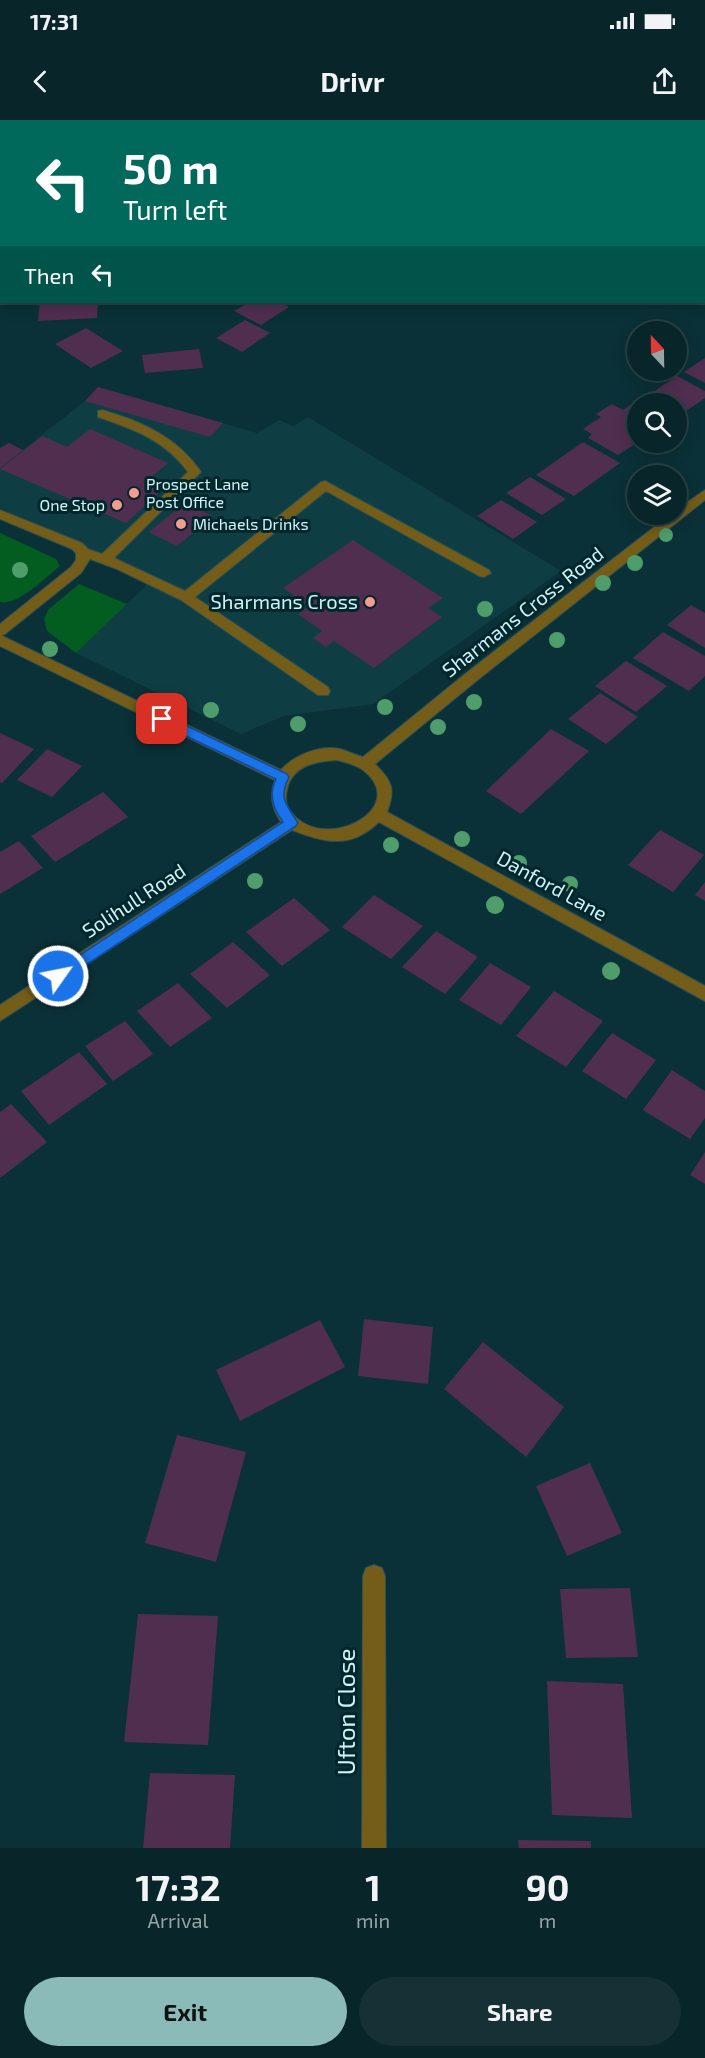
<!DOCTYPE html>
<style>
:root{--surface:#082529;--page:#163135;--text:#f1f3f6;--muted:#98a5a8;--line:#294246;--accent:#8bbbb9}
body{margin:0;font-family:"Exo 2",sans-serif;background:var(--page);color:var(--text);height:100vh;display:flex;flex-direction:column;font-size:22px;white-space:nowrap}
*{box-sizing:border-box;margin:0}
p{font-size:20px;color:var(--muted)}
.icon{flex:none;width:33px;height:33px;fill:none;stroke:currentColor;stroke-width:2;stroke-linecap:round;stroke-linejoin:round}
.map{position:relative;height:1728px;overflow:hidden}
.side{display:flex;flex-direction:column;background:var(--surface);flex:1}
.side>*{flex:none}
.guide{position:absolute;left:0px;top:0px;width:705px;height:183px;box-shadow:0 3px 15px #0003,0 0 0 2px var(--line);background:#00695c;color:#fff;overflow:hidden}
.needle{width:39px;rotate:338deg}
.tools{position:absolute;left:627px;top:201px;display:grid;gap:12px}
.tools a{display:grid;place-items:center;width:60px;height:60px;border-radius:50%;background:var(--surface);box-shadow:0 3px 15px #0003,0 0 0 2px var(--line);font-size:30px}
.pin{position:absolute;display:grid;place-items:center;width:51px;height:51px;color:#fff;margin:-26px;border-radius:12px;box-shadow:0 3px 9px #0006}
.me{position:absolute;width:66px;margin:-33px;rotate:57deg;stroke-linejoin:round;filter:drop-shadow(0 0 4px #0008)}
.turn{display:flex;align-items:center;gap:21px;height:126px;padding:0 24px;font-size:27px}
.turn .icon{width:78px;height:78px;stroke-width:2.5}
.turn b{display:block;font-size:42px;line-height:51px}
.then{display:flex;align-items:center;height:57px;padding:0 24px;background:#0003;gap:12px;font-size:22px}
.eta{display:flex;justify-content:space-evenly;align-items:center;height:102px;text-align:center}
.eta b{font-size:36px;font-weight:700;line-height:42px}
.primary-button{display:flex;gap:12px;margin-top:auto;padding:12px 24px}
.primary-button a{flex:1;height:69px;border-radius:36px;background:var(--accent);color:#111;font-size:24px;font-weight:700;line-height:69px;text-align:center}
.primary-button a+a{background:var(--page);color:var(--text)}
.status{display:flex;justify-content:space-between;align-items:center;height:42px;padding:0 30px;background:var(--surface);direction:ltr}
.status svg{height:16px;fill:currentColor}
header{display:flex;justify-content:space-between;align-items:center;height:78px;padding:0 24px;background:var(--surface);font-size:27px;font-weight:700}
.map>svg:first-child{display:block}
.built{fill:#0e3e44}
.green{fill:#035c20}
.building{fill:#502e50}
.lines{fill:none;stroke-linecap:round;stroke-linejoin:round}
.service-casing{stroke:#2a5056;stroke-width:2}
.minor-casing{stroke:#2a5056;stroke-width:2}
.tertiary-casing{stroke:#2a5056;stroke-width:2}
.service{fill:#745c19;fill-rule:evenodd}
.minor{fill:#745c19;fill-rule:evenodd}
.tertiary{fill:#745c19;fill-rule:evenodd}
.tree{fill:#4e9d6b}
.route{fill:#1a73e8;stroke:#114b97;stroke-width:1.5}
.poi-dot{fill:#f59c91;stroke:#00272c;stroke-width:2}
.labels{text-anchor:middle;stroke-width:6;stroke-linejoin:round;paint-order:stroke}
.far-poi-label{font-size:16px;fill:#cff2f7;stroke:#00272c;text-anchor:start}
.poi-label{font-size:20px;fill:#cff2f7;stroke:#00272c;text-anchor:end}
.street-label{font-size:20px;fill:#cff2f7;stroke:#00272c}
.near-street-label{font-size:24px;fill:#cff2f7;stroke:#00272c}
</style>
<div class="status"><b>17:31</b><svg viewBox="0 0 49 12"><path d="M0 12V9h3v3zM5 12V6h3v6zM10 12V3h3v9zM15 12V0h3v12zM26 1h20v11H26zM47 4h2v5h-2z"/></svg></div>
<header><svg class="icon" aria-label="back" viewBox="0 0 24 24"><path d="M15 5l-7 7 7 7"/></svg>Drivr<svg class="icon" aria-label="share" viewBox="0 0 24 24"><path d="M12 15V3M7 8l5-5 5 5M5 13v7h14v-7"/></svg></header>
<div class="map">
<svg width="705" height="1728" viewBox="0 0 705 1728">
<rect width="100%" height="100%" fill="#0a3137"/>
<path class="built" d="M98 267 257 313 279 300 293 306 308 297 561 451 373 584 284 596 241 614 76 533 154 458 0 388V348L85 281Z"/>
<g class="green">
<path d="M0 413 56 439 60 446C46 457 18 486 0 482Z"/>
<path d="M79 464 127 484 76 533 47 511 44 499 48 490Z"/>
</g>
<g class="building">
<path d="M40 182H98L97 198 38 201Z"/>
<path d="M250 182H277L289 187 261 205 234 191Z"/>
<path d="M245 200 270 213 242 232 216 218Z"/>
<path d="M86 208 123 231 91 248 55 224Z"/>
<path d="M199 229 203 248 145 253 142 235Z"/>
<path d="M705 238V263L684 252Z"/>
<path d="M677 256 705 271V278L676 298V284L638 282Z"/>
<path d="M98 267 223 303 210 317 85 281Z"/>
<path d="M612 284 623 290 630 285 638 289V322L618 335 588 318 592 314 583 309 601 297 596 294Z"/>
<path d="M90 309 168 343 149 359 164 368 126 403 0 349 42 316 67 327Z"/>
<path d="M583 322 620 343 574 376 536 355Z"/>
<path d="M9 323 23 330 0 348V328Z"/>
<path d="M530 357 566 379 542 395 506 373Z"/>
<path d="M501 380 537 402 513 419 477 396Z"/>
<path d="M185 383 213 396 177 426 149 412Z"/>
<path d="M353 420 443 478 428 488 442 497 374 548 334 521 326 527 313 518 322 511 298 494 309 486 283 468Z"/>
<path d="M691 485 705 493V528L667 505Z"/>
<path d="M663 512 705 536V556L689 571 633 538Z"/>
<path d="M626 541 667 566 636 592 595 566Z"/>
<path d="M600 573 638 597 606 624 568 599Z"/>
<path d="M551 609 589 631 521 694 486 671Z"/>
<path d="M0 613 34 629 2 663 0 662Z"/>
<path d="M47 629 82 646 52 677 17 660Z"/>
<path d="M103 672 128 697 55 742 31 716Z"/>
<path d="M660 710 704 735 673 772 628 745Z"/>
<path d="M19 721 43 748 0 774V732Z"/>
<path d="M705 762V781L695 775Z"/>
<path d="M374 775 423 806 391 839 342 807Z"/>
<path d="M294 778 330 810 282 846 246 812Z"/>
<path d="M436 811 478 837 445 874 402 847Z"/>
<path d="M233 822 270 855 227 888 190 854Z"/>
<path d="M490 843 531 867 501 905 459 880Z"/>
<path d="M178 863 212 898 170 927 137 891Z"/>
<path d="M554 871 603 901 566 947 516 916Z"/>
<path d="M125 901 153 934 113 961 85 926Z"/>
<path d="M612 913 656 940 626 979 582 951Z"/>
<path d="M79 932 107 964 49 1005 21 971Z"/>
<path d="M672 950 705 971V998L690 1019 643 990Z"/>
<path d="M11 984 47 1022 0 1058V992Z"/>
<path d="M705 1032V1064L690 1055Z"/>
<path d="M364 1199 433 1207 428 1264 358 1256Z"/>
<path d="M320 1200 345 1247 240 1301 216 1250Z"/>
<path d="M483 1222 564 1287 526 1337 444 1269Z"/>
<path d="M177 1315 246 1332 216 1442 145 1423Z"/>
<path d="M590 1343 622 1413 567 1436 536 1366Z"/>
<path d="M630 1468 638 1537 566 1538 560 1469Z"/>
<path d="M138 1494 218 1496 208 1625 124 1622Z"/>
<path d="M547 1561 623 1564 632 1698 552 1695Z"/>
<path d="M150 1653 235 1655 230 1728H143Z"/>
<path d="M518 1720 591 1721V1728H519Z"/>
</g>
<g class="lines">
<g class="service-casing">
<path id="service" d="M102 290C142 301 178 318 201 352L114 438 185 471 321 362 325 361 489 450 491 453 484 457 479 456 326 371 195 477 328 567 330 571 328 575H318L181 480 117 449 90 439 81 453 5 514 0 516V504L71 447 76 440V433L72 429 0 399V390L82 423 88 429 102 434 188 352C165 320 133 309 98 297V291Z"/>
</g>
<g class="minor-casing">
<g id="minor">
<path d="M477 0H487L476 2Z"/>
<path d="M374 1445 382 1448 385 1456 386 1728H362L363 1456 366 1448Z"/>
</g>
</g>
<g class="tertiary-casing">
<path id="tertiary" d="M705 370V380L475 562 375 644C392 661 396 669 387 692L705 866V881L379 702C351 729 325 723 292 710L0 901V885L281 702C272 688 269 676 275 660L0 526V515L281 650C294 635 320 625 340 629 347 631 355 635 363 637L465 554 671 394H676V390ZM337 640C345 642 356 645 363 650 412 688 324 735 291 692 286 686 285 678 287 670 291 646 316 641 337 640Z"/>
</g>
<use href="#service" class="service"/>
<use href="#minor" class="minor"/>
<use href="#tertiary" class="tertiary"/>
</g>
<g class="tree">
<circle cx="666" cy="415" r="7"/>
<circle cx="635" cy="443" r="8"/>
<circle cx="20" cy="450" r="8"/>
<circle cx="603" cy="463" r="8"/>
<circle cx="485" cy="489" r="8"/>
<circle cx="557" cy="520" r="8"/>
<circle cx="50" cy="529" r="8"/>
<circle cx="474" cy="582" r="8"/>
<circle cx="385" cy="587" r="8"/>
<circle cx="211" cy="590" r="8"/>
<circle cx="298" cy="604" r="8"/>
<circle cx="438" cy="607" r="8"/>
<circle cx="462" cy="719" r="8"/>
<circle cx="391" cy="725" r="8"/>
<circle cx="519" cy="743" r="8"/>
<circle cx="255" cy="761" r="8"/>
<circle cx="570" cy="764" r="8"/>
<circle cx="495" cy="785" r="9"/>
<circle cx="611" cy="851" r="9"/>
</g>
<path class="route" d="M162 594 287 654 289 657C278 679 287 685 298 703L296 706 63 860H54L52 856 54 852 283 702C273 689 268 675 276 659L157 602V596Z"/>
<g class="poi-dot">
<circle cx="134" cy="373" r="6"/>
<circle cx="117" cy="385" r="6"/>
<circle cx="181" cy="404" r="6"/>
<circle cx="370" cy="482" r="6"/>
</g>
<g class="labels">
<g class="far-poi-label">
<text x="146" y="370">Prospect Lane<tspan x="146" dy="18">Post Office</tspan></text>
<text x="105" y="391" text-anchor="end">One Stop</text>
<text x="193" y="410">Michaels Drinks</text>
</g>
<g class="poi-label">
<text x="358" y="489">Sharmans Cross</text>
</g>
<g class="street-label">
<text transform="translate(523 492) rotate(-38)" y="7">Sharmans Cross Road</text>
<text transform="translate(552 766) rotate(29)" y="7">Danford Lane</text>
<text transform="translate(134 781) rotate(-33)" y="7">Solihull Road</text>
</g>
<g class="near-street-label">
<text transform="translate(347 1592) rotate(-90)" y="8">Ufton Close</text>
</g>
</g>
</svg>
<div class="tools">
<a><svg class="needle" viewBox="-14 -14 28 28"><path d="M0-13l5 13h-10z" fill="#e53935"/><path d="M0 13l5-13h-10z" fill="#98a5a8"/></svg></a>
<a><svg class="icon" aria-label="search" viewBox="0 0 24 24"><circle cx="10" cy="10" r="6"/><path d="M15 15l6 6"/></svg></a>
<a><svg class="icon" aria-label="layers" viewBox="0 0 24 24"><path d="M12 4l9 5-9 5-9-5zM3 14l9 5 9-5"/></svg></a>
</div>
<div class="pin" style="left:162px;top:599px;background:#d93025"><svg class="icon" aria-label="arrive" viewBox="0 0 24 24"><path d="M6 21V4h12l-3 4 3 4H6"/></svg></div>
<svg class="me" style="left:58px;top:856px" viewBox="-20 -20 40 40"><circle r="17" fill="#1a73e8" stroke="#fff" stroke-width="3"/><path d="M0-11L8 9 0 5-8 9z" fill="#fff"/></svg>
<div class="guide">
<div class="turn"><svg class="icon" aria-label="left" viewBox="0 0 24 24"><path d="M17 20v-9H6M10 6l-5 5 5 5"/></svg><div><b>50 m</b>Turn left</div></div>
<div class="then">Then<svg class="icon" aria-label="left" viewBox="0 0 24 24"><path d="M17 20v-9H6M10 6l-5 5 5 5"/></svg></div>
</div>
</div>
<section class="side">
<div class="eta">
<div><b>17:32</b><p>Arrival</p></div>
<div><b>1</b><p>min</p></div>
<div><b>90</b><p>m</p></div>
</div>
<div class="primary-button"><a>Exit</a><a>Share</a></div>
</section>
